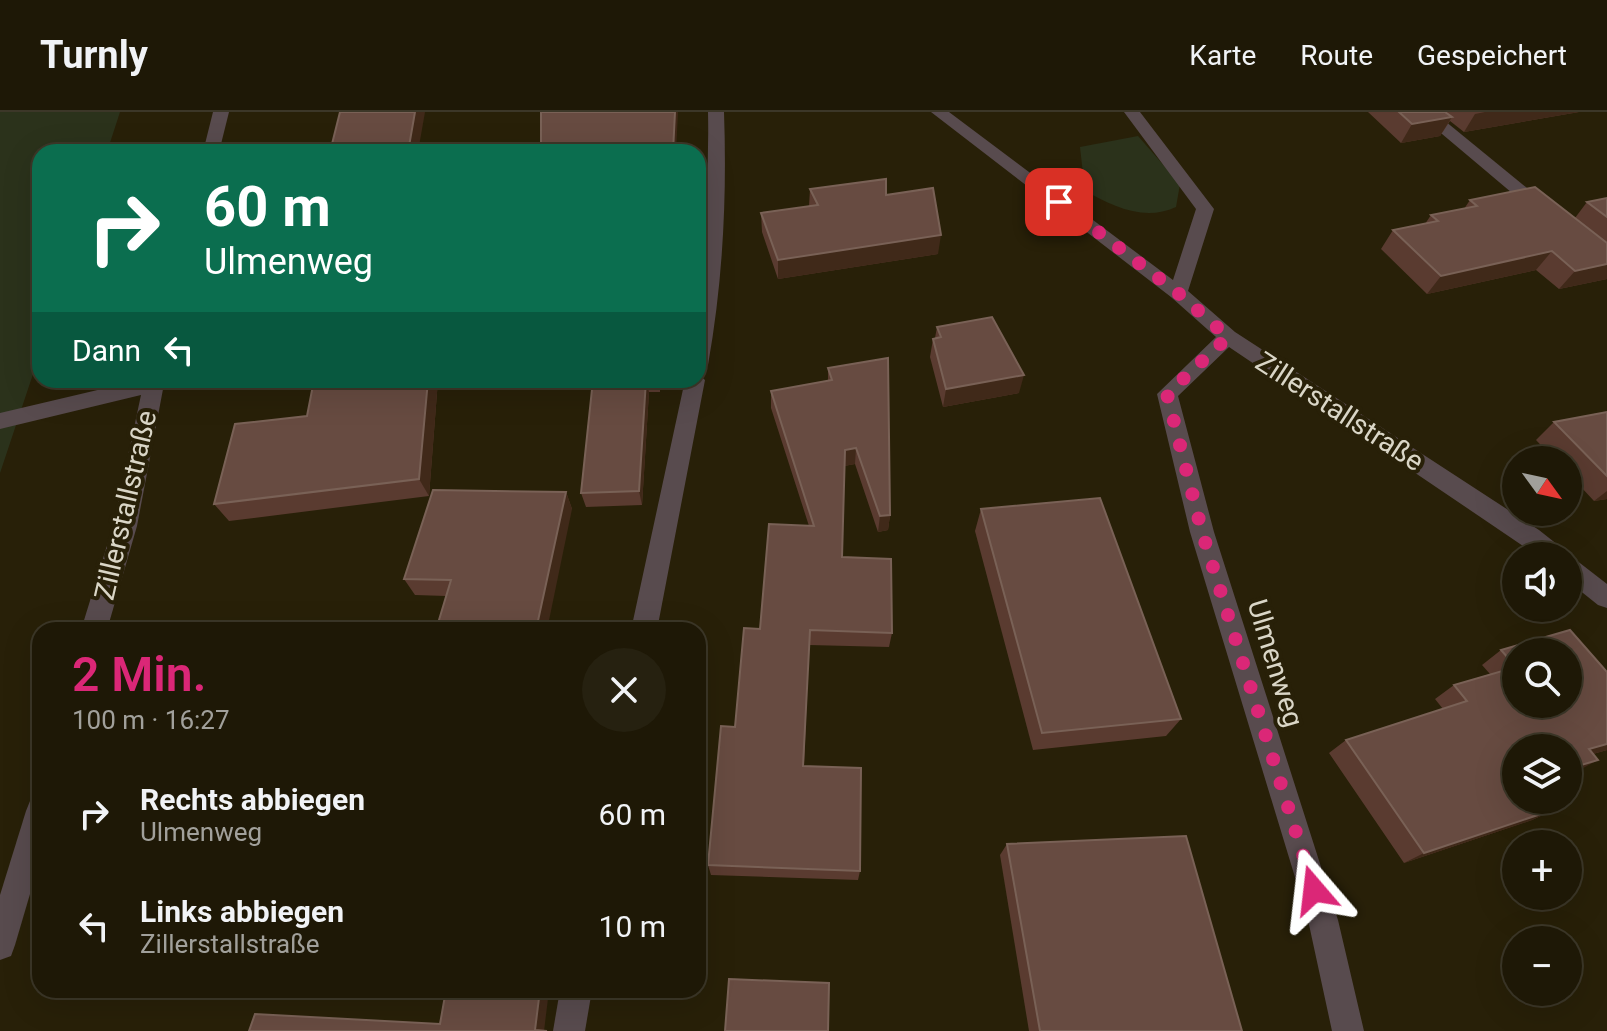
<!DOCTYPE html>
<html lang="de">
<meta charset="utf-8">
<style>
:root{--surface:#1e1806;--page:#262110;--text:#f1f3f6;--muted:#a1a09b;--line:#3c3728;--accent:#db2777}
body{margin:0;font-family:Roboto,sans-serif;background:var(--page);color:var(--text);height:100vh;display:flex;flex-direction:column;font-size:30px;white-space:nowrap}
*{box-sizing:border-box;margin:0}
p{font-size:26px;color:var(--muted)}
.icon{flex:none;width:44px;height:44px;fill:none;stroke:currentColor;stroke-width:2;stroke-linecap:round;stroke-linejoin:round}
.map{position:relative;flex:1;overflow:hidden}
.side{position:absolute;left:32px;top:510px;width:674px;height:376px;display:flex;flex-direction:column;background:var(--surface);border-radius:24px;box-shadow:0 8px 32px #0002,0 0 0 2px var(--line)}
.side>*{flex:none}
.guide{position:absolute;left:32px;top:32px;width:674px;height:244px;border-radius:24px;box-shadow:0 8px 32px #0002,0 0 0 2px var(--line);background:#0b6e4f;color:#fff;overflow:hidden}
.needle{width:52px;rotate:123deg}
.buttons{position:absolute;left:1502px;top:334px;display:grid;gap:16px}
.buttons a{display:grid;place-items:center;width:80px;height:80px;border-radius:50%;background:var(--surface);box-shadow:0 8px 32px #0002,0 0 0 2px var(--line);font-size:40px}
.pin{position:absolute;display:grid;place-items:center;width:68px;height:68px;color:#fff;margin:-34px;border-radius:16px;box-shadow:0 4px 12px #0006}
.me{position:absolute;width:88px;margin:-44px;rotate:343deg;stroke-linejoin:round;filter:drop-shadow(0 0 6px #0008)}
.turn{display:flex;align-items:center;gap:28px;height:168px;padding:0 40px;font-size:36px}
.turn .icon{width:104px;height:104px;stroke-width:2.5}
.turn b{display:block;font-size:56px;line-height:68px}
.then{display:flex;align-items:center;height:76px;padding:0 40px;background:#0003;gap:16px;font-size:30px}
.round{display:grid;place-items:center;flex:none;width:84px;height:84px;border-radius:42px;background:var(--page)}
.head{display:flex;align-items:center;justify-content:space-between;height:136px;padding:0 40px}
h1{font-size:48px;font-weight:600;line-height:60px;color:var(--accent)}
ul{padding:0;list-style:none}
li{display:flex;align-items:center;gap:24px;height:112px;padding:0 40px}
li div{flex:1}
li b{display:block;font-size:30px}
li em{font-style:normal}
header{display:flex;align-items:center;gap:48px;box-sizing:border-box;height:112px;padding:0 40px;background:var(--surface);border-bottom:2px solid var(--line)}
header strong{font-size:38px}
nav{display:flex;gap:44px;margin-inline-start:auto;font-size:28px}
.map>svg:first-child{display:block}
.green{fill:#2b321b}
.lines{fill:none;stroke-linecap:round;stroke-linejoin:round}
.service{fill:#584b4e;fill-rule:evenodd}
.minor{fill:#584b4e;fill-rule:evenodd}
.wall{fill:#5a3b30}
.shaded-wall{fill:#402919}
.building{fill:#674b41;stroke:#796156;stroke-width:2}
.route{stroke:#db2777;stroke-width:14;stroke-dasharray:0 25.2}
.labels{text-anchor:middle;stroke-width:8;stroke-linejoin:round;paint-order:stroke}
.street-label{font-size:28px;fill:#dad6c7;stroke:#282008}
</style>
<header>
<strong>Turnly</strong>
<nav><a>Karte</a><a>Route</a><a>Gespeichert</a></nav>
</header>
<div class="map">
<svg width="1607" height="919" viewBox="0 0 1607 919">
<rect width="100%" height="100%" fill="#282008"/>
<g class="green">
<path d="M0 0H120L107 40H40V241L0 361Z"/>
<path d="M1138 24 1180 72 1176 95C1144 110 1113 94 1085 79L1080 35Z"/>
</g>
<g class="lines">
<g class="service">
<path d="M213 0H229L219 40H203Z"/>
<path d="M140 268H164V272L137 414 107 518H81L113 414 141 283 0 317V301Z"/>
<path d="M40 685V748L15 833 11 844 0 848V783L26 699 30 689Z"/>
</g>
<g class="minor">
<path d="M708 0H724C727 85 723 169 708 253L698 260C698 173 710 87 708 0Z"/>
<path d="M931 0H949L1173 168 1196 97 1124 0H1140L1214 97 1188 179 1235 220 1539 418 1563 437 1567 444H1538L1229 235 1178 284 1214 420 1338 808 1364 919H1332L1308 808 1190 420 1157 282 1216 225 1171 185Z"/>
<path d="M1416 0H1434L1549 94 1552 98 1549 102H1537Z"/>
<path d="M698 262 705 268 657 518H631L685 268H698Z"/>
<path d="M1568 445 1576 448 1607 472V496L1598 493 1568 469Z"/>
<path d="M560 878H592L585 919H553Z"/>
</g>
</g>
<g class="wall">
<path d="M1368 0H1579L1464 20 1450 9 1440 24 1401 31Z"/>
<path d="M810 77 886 83 938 142 778 167 762 120 761 101 809 94Z"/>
<path d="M1607 86V167L1559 177 1536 158 1427 182 1381 137 1393 118 1425 112 1431 103 1464 97 1470 88 1575 106 1587 90Z"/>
<path d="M937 215 1019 281 943 295 930 245 933 227 935 226Z"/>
<path d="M828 256 890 403 888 418 878 420 855 352 844 354 842 445 892 521 889 535 809 533 804 654 860 759 858 768 711 763 708 753 735 615 760 517 809 414 771 296V279L828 269Z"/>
<path d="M314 268H438L429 384 229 409 214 392 307 304Z"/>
<path d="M593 268H660V280H649L642 393 586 395 581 381Z"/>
<path d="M1607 300V387L1594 389 1568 361V348H1555L1536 328 1554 310Z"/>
<path d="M566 380 572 397 446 484 415 483 404 467Z"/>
<path d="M981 397 1181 607 1166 624 1033 638 975 419Z"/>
<path d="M1501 538 1607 560V638L1593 642 1574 661 1568 636 1516 688 1556 697 1532 708 1404 751 1329 641 1346 628 1443 597 1435 587 1454 573 1490 562 1482 553Z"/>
<path d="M1007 732 1242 919H1029L1000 743Z"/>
</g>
<g class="shaded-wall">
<path d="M415 0H425L418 40H408Z"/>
<path d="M675 0H678L676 40H673Z"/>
<path d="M1485 0H1579L1464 20 1475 2Z"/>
<path d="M1452 5 1440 24 1401 31 1412 12Z"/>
<path d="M941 123 938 142 778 167V148Z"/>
<path d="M1552 139 1536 158 1427 182 1441 164Z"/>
<path d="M1607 152V167L1559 177 1575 159Z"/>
<path d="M1024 263 1019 281 943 295 946 277Z"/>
<path d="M428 268H438L429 384 419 367Z"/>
<path d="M646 268 649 280 642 393 639 379Z"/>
<path d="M856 336 855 352 844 354 845 338Z"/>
<path d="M1607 379V387L1594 389Z"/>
<path d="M566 380 572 397 547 518H536Z"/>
<path d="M890 403 888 418 878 420 880 404Z"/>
<path d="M1607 632V638L1568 649 1589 637Z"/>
<path d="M1598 648 1574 661 1568 662V657Z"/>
<path d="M1556 697 1532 708 1404 751 1424 741Z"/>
<path d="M540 878H549L544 919 535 918Z"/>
</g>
<g class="building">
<path d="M340 0H415L408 40H330Z"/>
<path d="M541 0H675L673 40H541Z"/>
<path d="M1399 0H1445L1452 5 1412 12Z"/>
<path d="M886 67V83L933 76 941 123 778 148 761 101 818 93 810 77Z"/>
<path d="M1535 75 1607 131V152L1575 159 1552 139 1441 164 1393 118 1438 109 1431 103 1477 94 1470 88Z"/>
<path d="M1607 86V105L1587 90Z"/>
<path d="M992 205 1024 263 946 277 933 227 941 225 937 215Z"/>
<path d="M888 246 890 403 880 404 856 336 845 338 842 445 891 447 892 521 810 518 803 654 861 656 860 759 708 753 721 614 735 615 744 516 760 517 769 412 814 414 771 279 832 268 828 256Z"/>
<path d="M314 268H428L419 367 214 392 235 312 307 304Z"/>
<path d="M593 268H646L639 379 581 381Z"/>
<path d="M1607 300V364L1554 310Z"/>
<path d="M433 378 566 380 536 518H436L451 468 404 467Z"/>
<path d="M1100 386 1181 607 1042 621 981 397Z"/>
<path d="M1570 518 1607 560V632L1589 637 1598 648 1568 657V636H1516V688H1549L1556 697 1424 741 1346 628 1467 589 1454 573 1516 555V592H1568V540H1516V555L1501 538Z"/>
<path d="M1186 724 1242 919H1040L1007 732Z"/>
<path d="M729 867 829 871 828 919H725Z"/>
<path d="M446 878H540L535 918 547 919H249L255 902 440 912Z"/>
</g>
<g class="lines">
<path class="route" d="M1059 90 1178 181 1228 225 1167 282 1202 420 1314 778"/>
</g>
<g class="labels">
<g class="street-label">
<text transform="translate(1340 299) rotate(33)" y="10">Zillerstallstraße</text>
<text transform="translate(125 393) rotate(-77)" y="10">Zillerstallstraße</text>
<text transform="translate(1276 551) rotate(73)" y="10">Ulmenweg</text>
</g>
</g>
</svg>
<div class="buttons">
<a><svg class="needle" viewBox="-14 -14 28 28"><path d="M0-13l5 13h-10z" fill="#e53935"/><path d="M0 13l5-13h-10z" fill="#a1a09b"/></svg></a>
<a><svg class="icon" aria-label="sound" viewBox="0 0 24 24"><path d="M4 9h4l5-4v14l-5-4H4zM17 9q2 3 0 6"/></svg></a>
<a><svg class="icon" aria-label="search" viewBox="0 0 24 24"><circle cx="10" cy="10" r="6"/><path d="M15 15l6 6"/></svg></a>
<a><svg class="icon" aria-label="layers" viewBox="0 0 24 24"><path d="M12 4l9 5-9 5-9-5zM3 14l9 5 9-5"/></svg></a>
<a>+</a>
<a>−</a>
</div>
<div class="pin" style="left:1059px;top:90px;background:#d93025"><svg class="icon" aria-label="arrive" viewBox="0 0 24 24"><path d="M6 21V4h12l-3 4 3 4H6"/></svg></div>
<svg class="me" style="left:1314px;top:778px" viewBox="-20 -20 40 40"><path d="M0-17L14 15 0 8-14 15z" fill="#db2777" stroke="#fff" stroke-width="4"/></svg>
<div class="guide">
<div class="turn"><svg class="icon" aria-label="right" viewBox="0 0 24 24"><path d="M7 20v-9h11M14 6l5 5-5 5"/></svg><div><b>60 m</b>Ulmenweg</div></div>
<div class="then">Dann<svg class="icon" aria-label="left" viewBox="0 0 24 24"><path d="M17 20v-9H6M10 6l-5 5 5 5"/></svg></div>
</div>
<section class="side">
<div class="head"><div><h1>2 Min.</h1><p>100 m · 16:27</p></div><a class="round"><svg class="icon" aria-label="close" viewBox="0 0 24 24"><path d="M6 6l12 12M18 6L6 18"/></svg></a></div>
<ul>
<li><svg class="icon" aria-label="right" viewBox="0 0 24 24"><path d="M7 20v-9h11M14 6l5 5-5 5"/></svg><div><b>Rechts abbiegen</b><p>Ulmenweg</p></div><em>60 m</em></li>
<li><svg class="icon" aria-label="left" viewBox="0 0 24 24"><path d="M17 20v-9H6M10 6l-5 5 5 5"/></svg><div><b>Links abbiegen</b><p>Zillerstallstraße</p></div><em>10 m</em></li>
</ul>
</section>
</div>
